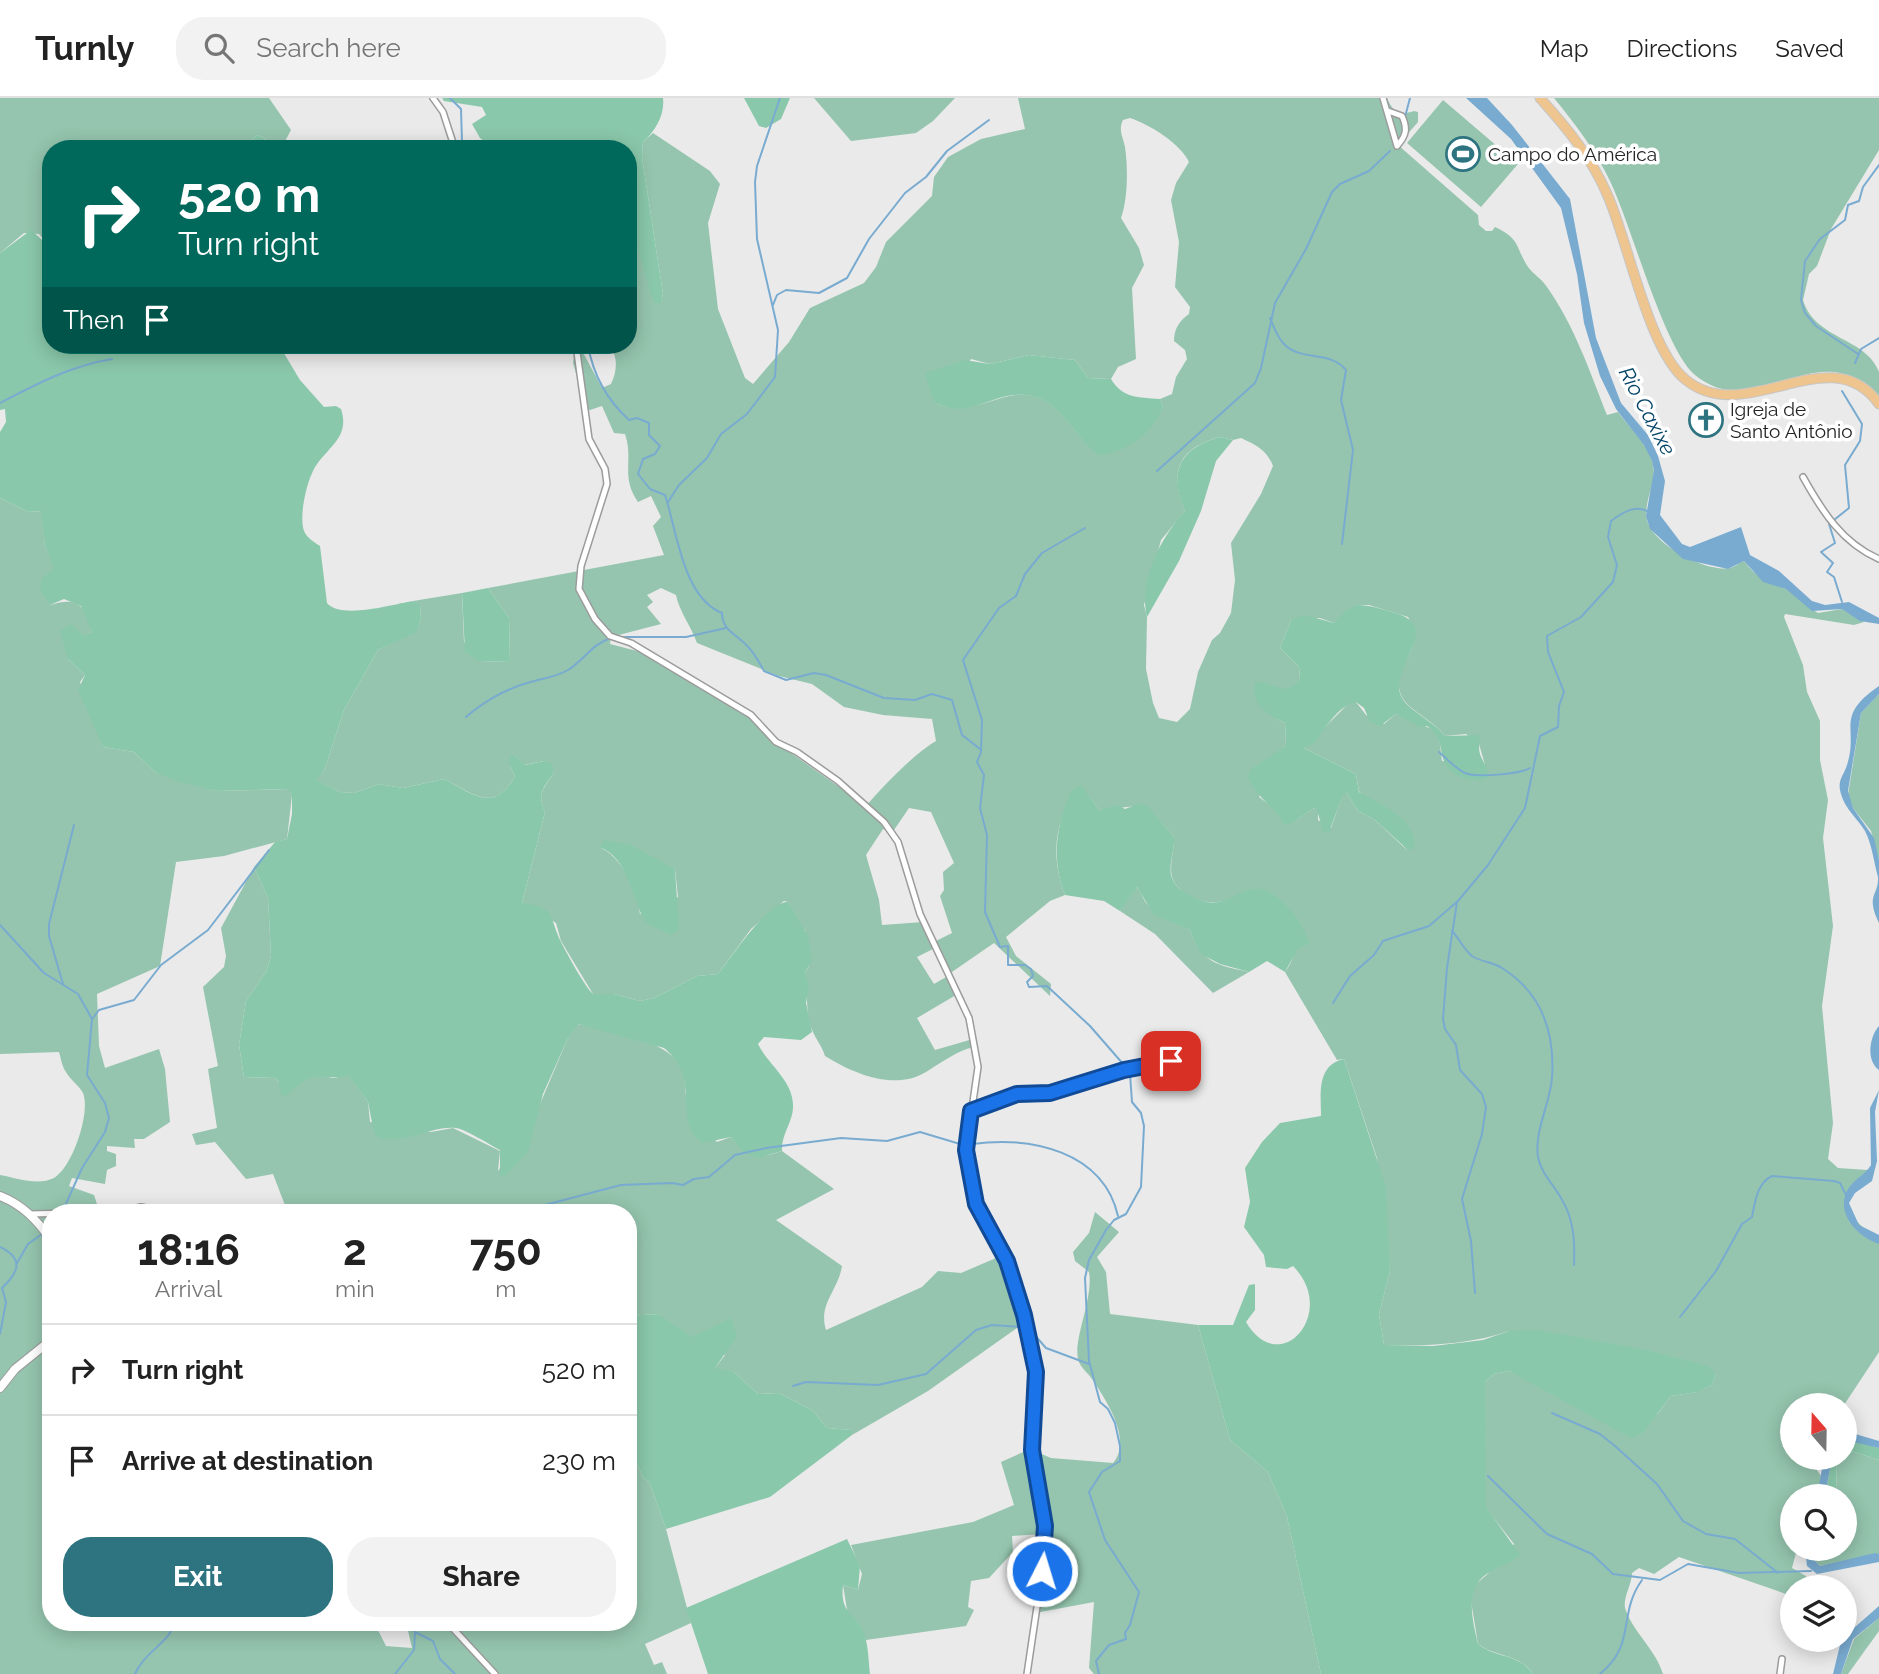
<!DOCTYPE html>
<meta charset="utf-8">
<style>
:root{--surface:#fff;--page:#f2f2f2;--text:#222;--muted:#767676;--line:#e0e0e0;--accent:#2d7480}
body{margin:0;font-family:Raleway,sans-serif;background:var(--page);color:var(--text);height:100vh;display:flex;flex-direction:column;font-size:26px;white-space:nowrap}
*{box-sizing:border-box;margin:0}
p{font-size:23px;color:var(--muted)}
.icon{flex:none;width:38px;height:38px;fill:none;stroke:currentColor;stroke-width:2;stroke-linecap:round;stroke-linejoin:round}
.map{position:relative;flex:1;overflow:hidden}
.side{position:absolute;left:42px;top:1106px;width:595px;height:427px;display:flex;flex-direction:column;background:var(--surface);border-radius:28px;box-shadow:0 4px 18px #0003}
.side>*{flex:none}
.top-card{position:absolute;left:42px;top:42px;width:595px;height:214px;border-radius:28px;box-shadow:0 4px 18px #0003;background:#00695c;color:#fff;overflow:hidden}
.needle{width:46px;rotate:340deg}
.buttons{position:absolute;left:1780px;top:1295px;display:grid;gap:14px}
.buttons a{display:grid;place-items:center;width:77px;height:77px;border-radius:50%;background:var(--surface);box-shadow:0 4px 18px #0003;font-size:35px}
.pin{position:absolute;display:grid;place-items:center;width:60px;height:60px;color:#fff;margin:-30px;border-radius:14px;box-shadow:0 4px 10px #0006}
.me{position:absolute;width:77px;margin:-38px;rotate:5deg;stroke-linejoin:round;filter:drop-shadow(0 0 5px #0008)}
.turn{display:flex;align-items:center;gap:24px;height:147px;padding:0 21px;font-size:32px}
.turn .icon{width:91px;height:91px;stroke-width:2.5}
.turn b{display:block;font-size:49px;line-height:60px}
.then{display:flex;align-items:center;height:66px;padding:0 21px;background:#0003;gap:14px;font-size:26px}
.eta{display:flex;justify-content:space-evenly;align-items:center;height:119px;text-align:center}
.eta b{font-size:42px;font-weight:700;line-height:49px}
.primary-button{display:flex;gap:14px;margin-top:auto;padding:14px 21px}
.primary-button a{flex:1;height:80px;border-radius:28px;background:var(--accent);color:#fff;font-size:28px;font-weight:700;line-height:80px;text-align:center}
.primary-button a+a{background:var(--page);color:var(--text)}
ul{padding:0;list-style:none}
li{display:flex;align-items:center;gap:21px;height:91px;padding:0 21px;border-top:2px solid var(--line)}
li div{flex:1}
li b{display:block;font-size:26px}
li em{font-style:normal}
header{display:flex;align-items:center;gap:42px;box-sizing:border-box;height:98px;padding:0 35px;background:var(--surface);border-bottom:2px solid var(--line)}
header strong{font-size:33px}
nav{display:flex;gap:38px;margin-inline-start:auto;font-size:24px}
.search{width:490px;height:63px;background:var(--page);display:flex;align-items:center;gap:18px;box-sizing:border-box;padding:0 24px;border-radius:28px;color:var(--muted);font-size:26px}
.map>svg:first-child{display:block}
.green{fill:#95c5ae;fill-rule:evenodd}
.forest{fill:#8ac8ab}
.water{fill:#79abd0}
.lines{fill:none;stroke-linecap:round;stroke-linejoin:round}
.stream{stroke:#79abd0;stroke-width:2}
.street-casing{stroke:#9c9c9d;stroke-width:8}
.secondary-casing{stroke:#9c9c9d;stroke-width:10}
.primary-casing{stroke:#c6c6c6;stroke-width:11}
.street{stroke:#fff;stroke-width:5}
.secondary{stroke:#fff;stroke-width:8}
.primary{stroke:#eec48f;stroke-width:9}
.route-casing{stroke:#114b97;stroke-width:18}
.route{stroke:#1a73e8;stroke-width:12}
.labels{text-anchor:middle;stroke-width:7;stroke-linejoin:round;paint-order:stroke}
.poi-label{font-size:19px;fill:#242424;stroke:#fff;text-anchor:start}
.water-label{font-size:21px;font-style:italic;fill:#044468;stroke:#fff}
</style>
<header>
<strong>Turnly</strong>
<div class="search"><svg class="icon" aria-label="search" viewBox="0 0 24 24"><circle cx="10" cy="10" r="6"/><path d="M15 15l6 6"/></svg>Search here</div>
<nav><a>Map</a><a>Directions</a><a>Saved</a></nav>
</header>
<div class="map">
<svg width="1879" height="1576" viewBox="0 0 1879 1576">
<rect width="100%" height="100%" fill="#eaeaeb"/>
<g class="green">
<path d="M0 0H269L291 32 281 51H268L264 40 257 37 244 51H51V150L39 136 24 135 0 155Z"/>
<path d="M814 0H955L933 23 916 35 851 43Z"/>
<path d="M1018 0H1387C1393 14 1399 18 1414 13L1418 14V24L1398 47 1478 117 1479 127 1486 133H1492L1495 129C1521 141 1515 149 1528 169 1533 176 1542 181 1547 189 1574 227 1590 274 1607 317L1618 314C1630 330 1646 344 1652 363 1659 382 1643 402 1647 421 1650 445 1707 475 1730 470 1735 469 1739 465 1744 463 1760 483 1764 482 1786 491 1795 495 1808 509 1818 515L1842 511 1864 524 1854 527 1785 516 1784 519 1803 567 1807 594 1820 623V662L1828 702 1823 740 1833 828 1822 908 1833 1025 1828 1061 1838 1070 1868 1072 1851 1087 1845 1111 1879 1146V1254L1844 1307H1792V1360H1809L1821 1378 1817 1398H1792V1451H1797L1792 1470 1806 1478 1808 1489H1792V1498L1679 1459 1654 1476 1639 1470 1632 1475C1632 1487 1621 1502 1626 1513 1635 1536 1655 1551 1663 1576H1533C1519 1555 1497 1560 1478 1546L1471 1503 1474 1488 1492 1472 1514 1446 1485 1409V1284L1494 1276 1509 1273 1551 1293 1657 1317 1671 1298 1697 1294 1712 1287 1716 1276 1509 1233C1468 1247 1427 1248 1384 1247L1379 1216 1390 1173 1377 1060 1344 961 1337 962 1285 874C1309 841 1296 791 1249 793 1244 794 1239 798 1234 800 1215 808 1194 805 1179 790 1164 777 1175 756 1174 739L1146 707 1099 712 1081 688C1054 719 1050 758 1065 797L1050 803 1006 839 1016 858 1051 886 1050 898 994 845 949 876 935 850 917 859 934 886 948 878 956 897 917 920 935 952 973 941 974 949C956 953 941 965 926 974 895 993 854 976 825 958 822 948 817 943 813 934 805 919 808 892 805 875L809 868 805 832 800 829 788 804 784 803 751 831 718 876 697 878 654 900 640 903 614 896H593L561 843 556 825 522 805 545 714C537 697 543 690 554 675L544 663 524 667 516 658 510 668 515 678C494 716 474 696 444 681L403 690 379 686 354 695 340 694 315 682 324 673 344 612 378 552 417 533 421 520 420 508 413 503 462 495 464 544 479 563 510 564 509 520 488 490 664 457 653 428 661 419 651 398 638 404C620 378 634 362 625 336L614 335 602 308 587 313 573 265 575 249 579 247 602 290 611 286C617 274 619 257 608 247H628V85L636 97 655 204H661L663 196 642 59 643 44 653 35 710 73 720 86 708 125 718 211 745 280 753 286 789 244 810 210 864 185 876 169 886 144 932 98 934 79 948 59 981 41 1025 31ZM1130 20C1149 26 1181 46 1189 64L1176 85 1171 102 1179 144 1175 189 1190 209 1189 216C1179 223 1174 231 1174 243L1185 252 1187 261 1176 279 1172 296 1160 301 1163 309 1153 324 1099 356C1076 342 1067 312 1040 300 1004 286 975 322 938 306L971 261 990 266 1029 257 1075 262 1088 280 1111 281 1118 269 1136 261 1132 190 1144 167 1139 150 1121 120C1128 101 1128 69 1125 49 1123 39 1118 32 1123 22ZM1220 339 1233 342 1241 340C1256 347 1267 352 1273 368L1261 396 1231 445 1235 482 1231 515 1220 535 1212 542 1198 574 1190 611 1177 624 1159 620 1153 605 1146 571 1147 519 1144 507 1161 442 1185 413C1169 374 1178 350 1220 339ZM661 490 676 497C679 513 691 528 697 545L779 578 812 586 844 609 883 617 932 621 936 643C915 655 883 688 866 708L774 643 758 625 716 598 637 553 610 546 611 539 661 526 647 509 653 504 647 497ZM1357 507H1369L1408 519C1429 553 1389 567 1401 597 1407 612 1435 623 1445 638L1466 636 1479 646 1485 667 1442 663 1439 639 1434 632 1396 616 1384 626 1366 617 1356 604H1350L1304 650 1356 676 1359 693 1407 752 1375 722 1358 713 1347 695 1343 696 1331 730 1318 722V712L1314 710 1293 724 1259 699 1279 654 1286 648 1285 625 1277 621 1275 589C1286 596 1293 591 1300 580L1299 569 1280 550 1291 522 1320 520 1334 525ZM909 710 931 714 954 765 943 774 944 792 940 798 952 835 934 844 923 824 882 827 879 802 866 757 883 731 889 734 894 732ZM599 749 675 771 678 799 640 816C637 793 622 758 599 749Z"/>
<path d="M1554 0H1879V52L1831 131 1817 168 1809 176 1803 202C1815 242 1866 239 1879 274 1879 282 1879 294 1879 302 1822 228 1758 329 1695 277 1664 251 1631 126 1610 83 1596 53 1575 26 1554 0Z"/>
<path d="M1443 2 1518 66 1481 109 1407 45Z"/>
<path d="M0 400 28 414 42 413 45 448 55 470 48 479 50 507C77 498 86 507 92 534L84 539 79 536 68 561 85 577 80 584 103 649 134 654 155 674 217 693 289 691 292 697 287 741 224 758 176 764 160 868 97 896 99 948 105 970 159 951 165 971 170 1024 144 1041H134L135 1050 107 1048V1053L116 1056V1068L107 1072 105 1086 72 1080 69 1088 94 1097 100 1115H51V1524H368L379 1534 386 1548 412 1550 406 1524H628V1347L644 1381 649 1383 666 1431 691 1525 645 1546 654 1567 662 1564 667 1576H0V1077C16 1080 38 1088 54 1080 72 1070 91 1015 83 995 79 987 70 982 66 974 62 969 61 960 59 954L0 956Z"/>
<path d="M1879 596V762L1871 733 1853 710 1848 697 1861 615Z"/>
<path d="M254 769 268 800 271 858 266 874 246 903 239 947 244 979 275 980 279 984 299 985 315 976 333 980 349 977 368 1004 370 1024 431 1034 453 1030 500 1053 498 1073 535 1018 567 942 577 926C605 931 667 942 681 968 687 979 683 994 688 1004 695 1018 707 1032 717 1044L731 1039C748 1060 758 1061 782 1053L834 1091 776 1122 842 1168C838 1193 818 1206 826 1232L922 1189 938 1173 961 1175 1003 1157 1027 1223 928 1293 852 1337 851 1332 827 1330 812 1312 779 1295 758 1296 734 1274 718 1273 715 1270 725 1257 671 1228 658 1216 628 1218V1115H288L273 1076 246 1081 215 1044 196 1047 192 1036 217 1030 208 971 218 968 203 889 224 869 226 858 221 830Z"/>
<path d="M1135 788C1142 793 1142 801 1148 807 1159 820 1177 822 1189 831 1205 865 1212 866 1249 874L1213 895 1155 836 1120 813Z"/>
<path d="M1095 1114 1119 1134 1097 1159 1106 1174 1110 1216 1198 1227 1230 1342 1268 1374 1287 1419 1321 1576H1094L1089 1570 1094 1504 1035 1515 1047 1442 1042 1436 1012 1438 1013 1454 989 1480 971 1483 968 1509 974 1512 966 1528 866 1542 858 1525 848 1518 843 1487 858 1492 862 1476 851 1447 973 1424 1014 1407 1001 1364 1030 1351 1051 1360 1113 1365C1133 1342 1106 1302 1092 1281 1088 1275 1082 1271 1079 1264 1071 1245 1094 1201 1089 1174L1075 1163 1073 1154 1089 1135Z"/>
<path d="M1845 1351 1879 1362V1456L1820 1468 1813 1461 1814 1451H1844V1398H1836L1837 1360H1844Z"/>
<path d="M1879 1520V1533L1848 1576H1841L1854 1541Z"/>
</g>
<g class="forest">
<path d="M442 0H663C665 17 655 33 643 44L642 59 663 196 661 205H655L652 200 633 134 636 97 628 85V51H612L609 45 597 51H494L480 40 472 26 486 17 482 9 444 3Z"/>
<path d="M744 0H790L781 21 766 30 759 28Z"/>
<path d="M257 37 264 40 268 51H244Z"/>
<path d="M31 132 51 150V247H279L300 282 324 309 336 308 341 311C351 341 325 350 313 373 306 387 299 418 304 433 307 440 314 444 320 448L327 505C341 522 393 506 413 503L420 507 421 520 417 534 378 552 344 612 324 673 316 682 340 694 354 695 379 686 403 690 444 681C473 696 494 716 515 678L510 668 509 657 516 658 525 667 544 663 552 666 554 675C543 689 537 697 545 714L522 805C556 809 548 817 561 844 566 854 585 889 593 896H614L640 903 654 900 697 878 718 876C731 860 768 803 788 804L808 838 812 862 805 875 809 887 806 905 812 934 801 942 764 939 758 946C768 967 794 983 793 1009 793 1024 781 1036 782 1053L757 1060 742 1053 731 1039 702 1045C671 1020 703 981 664 950L578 926 567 942 543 996 528 1054 505 1078H500V1052C490 1047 467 1032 456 1030 434 1027 408 1045 380 1041L374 1035 368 1004 349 978C313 983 318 968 286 998L281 997 279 984 275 980 244 979 239 947 246 903 266 874 271 858 268 800 254 769 275 744 287 741 292 716V697L288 691 217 693 176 683 155 674 134 654 103 649 78 592 85 577 68 561 60 533 71 526 84 538 92 534 81 508 64 501 50 507 40 492 42 481 54 470 45 448 41 413 28 414 0 400V334L6 324 5 311 0 312V155Z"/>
<path d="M1029 257 1075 262 1088 280 1111 281C1123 301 1138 299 1160 301L1163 309C1152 336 1127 354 1099 357 1073 340 1062 300 1026 297 991 293 968 325 933 303L925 275 965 262 990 266Z"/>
<path d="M1220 339 1233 342 1216 363 1201 413 1179 463 1147 519C1138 483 1161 439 1185 413 1168 375 1179 350 1220 339Z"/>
<path d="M488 490 509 520 510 564 479 563 465 554 462 495Z"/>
<path d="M1357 507C1371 507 1381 511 1395 515 1445 529 1388 569 1401 598 1407 612 1435 624 1445 638L1480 637C1480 643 1478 650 1480 656 1483 665 1489 670 1488 680 1480 683 1475 683 1467 681 1429 669 1452 645 1427 628L1420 629 1396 616 1380 628 1370 624 1364 610 1356 604C1340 606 1323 632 1316 644L1304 650 1356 676 1359 694C1376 703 1423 725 1413 751L1408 752 1375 722 1358 713 1347 695 1343 697 1329 734 1323 733 1317 712 1314 710 1289 727 1283 725C1274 707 1255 699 1248 679L1251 671 1286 648 1285 625C1266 615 1252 610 1255 584 1275 583 1285 602 1300 580L1299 569 1280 550 1291 522 1305 517 1334 525 1346 512Z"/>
<path d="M1081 687 1099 712 1118 707 1125 711 1138 706 1147 707 1174 739C1175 751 1169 765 1171 777 1173 786 1180 792 1188 796 1225 819 1234 788 1260 791 1280 793 1305 827 1309 845L1297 852 1285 874 1267 863 1249 874 1220 866 1201 856 1189 831 1154 817 1137 789 1120 813 1104 803 1065 797C1051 762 1056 725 1072 692Z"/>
<path d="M605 742 631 747 675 771 679 831 671 837 646 825C631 801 629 759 599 749Z"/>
<path d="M1344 961 1386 1089 1390 1173 1379 1216 1384 1247 1433 1248 1483 1242 1509 1233 1538 1232 1647 1252 1708 1268 1716 1276 1712 1287 1698 1294 1671 1298 1644 1334 1631 1340 1509 1273 1494 1276 1485 1284 1486 1409 1520 1457C1511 1465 1502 1467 1492 1473 1463 1487 1472 1520 1478 1546 1497 1561 1519 1555 1533 1576H1321L1287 1419 1268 1374 1230 1342 1198 1227H1233L1249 1187 1255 1186V1212L1246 1224C1280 1282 1339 1214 1293 1168L1287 1171 1266 1169 1264 1157 1244 1129 1250 1104 1245 1070 1262 1044 1280 1025 1321 1018C1321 997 1316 967 1344 961Z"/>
<path d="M658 1216 692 1239 731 1220 737 1238 715 1270 734 1274 758 1296 779 1295 812 1312 827 1330 852 1332V1337L770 1399 666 1431 649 1383 644 1381 628 1347V1218Z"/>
<path d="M1848 1341 1879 1350V1362L1845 1351V1342Z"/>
<path d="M1832 1360H1837L1836 1397 1825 1398Z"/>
<path d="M847 1441 860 1468 858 1492 843 1487C840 1515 853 1514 862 1531 869 1545 868 1561 870 1576H708L686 1510Z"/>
</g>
<g class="water">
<path d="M1466 0H1487L1512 27 1570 101 1596 240 1621 305 1648 337 1658 358 1665 383 1660 417 1682 446 1690 449 1741 429 1750 457 1779 473 1812 503 1825 507 1849 504 1879 520V526L1860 523 1842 511 1812 513 1786 491 1763 484 1744 463 1728 471 1683 461 1650 431 1646 418 1654 372 1652 363 1644 347 1616 311 1600 278 1584 225 1577 176 1561 110 1511 41Z"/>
<path d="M1879 588V596L1861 615 1848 693 1853 710 1874 740 1879 762V825C1865 796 1879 798 1878 779 1874 765 1872 746 1865 733 1856 718 1844 711 1840 692 1838 681 1844 677 1847 667 1859 629 1834 619 1879 588Z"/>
<path d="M1879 928V972C1866 963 1869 939 1879 928Z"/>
<path d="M1879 992 1875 1014 1877 1063 1872 1083 1855 1095 1849 1105 1859 1127 1879 1137V1146C1858 1139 1834 1115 1848 1091 1854 1081 1865 1077 1871 1067L1870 1010Z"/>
<path d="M1845 1333 1879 1343V1350L1845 1342Z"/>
<path d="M1824 1360H1832L1825 1398H1817Z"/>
<path d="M1805 1451H1814L1813 1461 1820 1468 1875 1455 1879 1456V1464L1817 1476 1807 1468Z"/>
<path d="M1879 1508V1520L1853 1541 1841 1576H1833L1840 1547 1847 1536Z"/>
</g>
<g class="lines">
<g class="stream">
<path d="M450 0 461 11 462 44 469 51"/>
<path d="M1405 19 1410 0"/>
<path d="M773 207 777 197 786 192 819 195 847 180 869 141 905 95 926 79 947 53 989 22"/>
<path d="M1270 220C1274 229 1277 239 1284 246 1301 264 1330 252 1346 272L1341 302 1353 352 1342 446"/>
<path d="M588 247C593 277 606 301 629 322L637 320 649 325V337L660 348 655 356 643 361 638 376 650 391 665 397C677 433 683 500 722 515 722 534 739 537 749 550 755 556 759 564 764 573L786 582 814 575 826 577 884 600 915 602 932 596 952 602 962 637 980 651"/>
<path d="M1858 256 1816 228 1805 215 1801 202 1805 163 1820 141 1845 122 1848 107 1859 103 1863 89 1879 67"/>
<path d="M1855 265 1861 251 1879 240"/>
<path d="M0 305C37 286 70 268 112 261"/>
<path d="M1157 373 1255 285 1261 270 1275 205 1306 151 1332 94 1340 86 1369 73 1390 53"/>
<path d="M668 404 679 387 707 360 721 336 747 316 775 279 778 232 757 141 755 84 757 68 780 0"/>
<path d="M1085 430 1042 455 1025 476 1016 498 999 510 963 562 982 622 981 654 977 664 984 677 980 710 987 737 985 814 1000 849 1008 848V867H1025L1031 871 1033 878 1027 884 1029 889 1047 888 1090 928 1124 967"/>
<path d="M1842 504 1834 479 1827 474 1833 465 1821 454 1835 445 1829 426 1849 410 1845 367 1860 343 1862 326 1842 293"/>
<path d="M620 539H686L726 530"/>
<path d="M466 619C483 604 506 591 527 585 542 580 554 580 568 572 584 562 592 546 611 540"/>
<path d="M1439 654C1447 661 1455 670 1465 675 1477 680 1520 676 1530 670"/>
<path d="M1457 804 1447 870 1443 921 1445 931 1456 947 1460 972 1482 996 1486 1009 1482 1036 1462 1101 1471 1143 1475 1195"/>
<path d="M0 827 44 875 78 896 92 921 87 977 105 1005 109 1020 105 1034 82 1070 65 1108"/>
<path d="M1452 833C1459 840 1464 852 1472 858 1481 864 1493 864 1502 870 1542 895 1555 935 1552 980 1550 1006 1534 1033 1538 1059 1541 1075 1553 1086 1561 1100 1574 1121 1575 1143 1574 1167"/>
<path d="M63 886 49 838V826L74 727"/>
<path d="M1333 905 1350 878 1374 857 1383 843 1429 828 1458 803 1488 767 1525 710 1540 638 1558 629 1559 608 1564 594 1548 554 1547 538 1581 519 1613 484 1617 467 1608 439 1611 423C1623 414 1636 406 1649 414"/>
<path d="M93 920 99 912 134 902 161 867 208 832 269 752"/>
<path d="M972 1046C1031 1038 1103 1053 1118 1118"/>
<path d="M522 1113 621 1087 672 1085 683 1087 694 1081 709 1079 735 1057 766 1050 841 1040 887 1043 920 1034 960 1046"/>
<path d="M0 1149C25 1161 18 1175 2 1190L6 1204 0 1236"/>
<path d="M17 1165 28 1146 42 1136"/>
<path d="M1680 1219 1716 1173 1742 1126 1752 1119C1755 1104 1757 1085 1772 1078L1834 1083 1840 1085 1846 1097"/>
<path d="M1032 1234 1046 1250 1089 1266"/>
<path d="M793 1288 806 1284 878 1287 926 1276 976 1232 992 1227 1023 1229"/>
<path d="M1552 1315 1600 1336 1615 1348 1657 1386 1683 1423 1706 1436 1735 1441 1778 1475"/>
<path d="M1488 1378 1547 1436 1592 1456 1613 1476 1660 1482 1688 1466 1739 1475 1811 1473"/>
<path d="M409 1524 415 1534 433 1543 440 1561 455 1576"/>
<path d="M135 1576C144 1554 173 1542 174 1524"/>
<path d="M395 1576 414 1552 415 1535"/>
<path d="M1099 1576 1096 1563 1109 1547 1126 1541 1125 1535 1130 1527 1139 1494 1105 1442 1089 1394 1102 1374 1120 1363V1348L1115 1325 1108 1311 1100 1304 1089 1263 1085 1180 1089 1162 1106 1132 1114 1122 1126 1116 1141 1089 1144 1028 1141 1015 1132 1004 1130 976"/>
<path d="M1600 1576C1637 1546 1617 1517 1642 1482"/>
</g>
<g class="street-casing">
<g id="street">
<path d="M433 0 443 14 455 51"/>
<path d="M1383 0 1397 48C1406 38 1408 31 1402 18L1388 13"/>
<path d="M576 247 589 341 605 371 607 386 581 468 579 491 595 521 610 538 631 545 751 617 776 644 797 654 838 683 884 724 898 744 920 816 969 920 978 969 966 1052 977 1106 1007 1163 1024 1217 1036 1274 1032 1351 1046 1448 1027 1576"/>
<path d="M1803 379C1822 413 1842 445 1879 461"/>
<path d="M971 1013 1017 996 1050 994 1124 972 1171 963"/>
<path d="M115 1115 141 1109 172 1115"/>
<path d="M30 1116 72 1115"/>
<path d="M447 1524 495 1576"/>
<path d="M1780 1576 1782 1561"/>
</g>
</g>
<g class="secondary-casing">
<g id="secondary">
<path d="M0 1098C23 1107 37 1122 51 1142"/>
<path d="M0 1290 15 1271 51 1242"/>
</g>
</g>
<g class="primary-casing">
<path id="primary" d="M1540 0C1567 30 1591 59 1607 96 1628 142 1648 252 1686 282 1746 331 1830 237 1879 306"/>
</g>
<use href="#street" class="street"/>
<use href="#secondary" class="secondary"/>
<use href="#primary" class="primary"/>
</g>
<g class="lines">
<g class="route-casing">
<path id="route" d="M1042 1473 1045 1428 1032 1352 1036 1274 1024 1217 1007 1163 976 1106 966 1052 971 1013 1017 996 1050 995 1124 972 1171 963"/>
</g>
<use href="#route" class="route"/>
</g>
<defs>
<g id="stadium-ring" transform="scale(1.75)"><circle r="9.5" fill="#fff" stroke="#2d7480" stroke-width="1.5"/><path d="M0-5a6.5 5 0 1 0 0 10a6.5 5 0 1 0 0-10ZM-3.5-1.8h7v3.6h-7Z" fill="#2d7480"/></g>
<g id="church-ring" transform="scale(1.75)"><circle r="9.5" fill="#fff" stroke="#2d7480" stroke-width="1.5"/><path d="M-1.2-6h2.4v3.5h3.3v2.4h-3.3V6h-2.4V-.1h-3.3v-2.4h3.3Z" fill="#2d7480"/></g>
</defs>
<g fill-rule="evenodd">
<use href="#stadium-ring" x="1463" y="56"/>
<use href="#church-ring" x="1706" y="322"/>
</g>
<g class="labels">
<g class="poi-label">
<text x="1488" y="63">Campo do América</text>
<text x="1730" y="318">Igreja de<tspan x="1730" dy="22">Santo Antônio</tspan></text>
</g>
<g class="water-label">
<text transform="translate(1647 313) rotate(62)" y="7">Rio Caxixe</text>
</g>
</g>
</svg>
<div class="buttons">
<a><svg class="needle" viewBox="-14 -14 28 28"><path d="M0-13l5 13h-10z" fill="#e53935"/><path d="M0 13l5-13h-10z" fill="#767676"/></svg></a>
<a><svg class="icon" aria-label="search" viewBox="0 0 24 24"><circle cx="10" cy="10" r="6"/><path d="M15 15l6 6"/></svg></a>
<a><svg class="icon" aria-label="layers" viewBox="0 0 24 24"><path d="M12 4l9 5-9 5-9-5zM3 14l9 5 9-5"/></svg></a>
</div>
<div class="pin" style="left:1171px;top:963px;background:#d93025"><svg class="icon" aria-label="arrive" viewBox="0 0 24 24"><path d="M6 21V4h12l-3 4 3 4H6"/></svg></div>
<svg class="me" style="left:1042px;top:1473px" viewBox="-20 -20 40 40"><circle r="17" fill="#1a73e8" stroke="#fff" stroke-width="3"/><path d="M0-11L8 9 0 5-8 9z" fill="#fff"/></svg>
<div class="top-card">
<div class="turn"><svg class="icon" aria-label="right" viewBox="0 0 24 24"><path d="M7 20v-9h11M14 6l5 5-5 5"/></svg><div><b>520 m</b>Turn right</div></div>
<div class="then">Then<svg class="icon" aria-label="arrive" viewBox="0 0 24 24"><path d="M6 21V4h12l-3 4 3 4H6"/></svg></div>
</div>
<section class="side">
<div class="eta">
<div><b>18:16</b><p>Arrival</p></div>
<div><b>2</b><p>min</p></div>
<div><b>750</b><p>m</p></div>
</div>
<ul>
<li><svg class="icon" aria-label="right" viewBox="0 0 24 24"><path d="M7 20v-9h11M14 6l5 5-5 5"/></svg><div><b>Turn right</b></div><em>520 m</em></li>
<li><svg class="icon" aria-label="arrive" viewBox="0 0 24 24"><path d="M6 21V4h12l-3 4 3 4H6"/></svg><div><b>Arrive at destination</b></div><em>230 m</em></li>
</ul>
<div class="primary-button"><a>Exit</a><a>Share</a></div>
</section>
</div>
